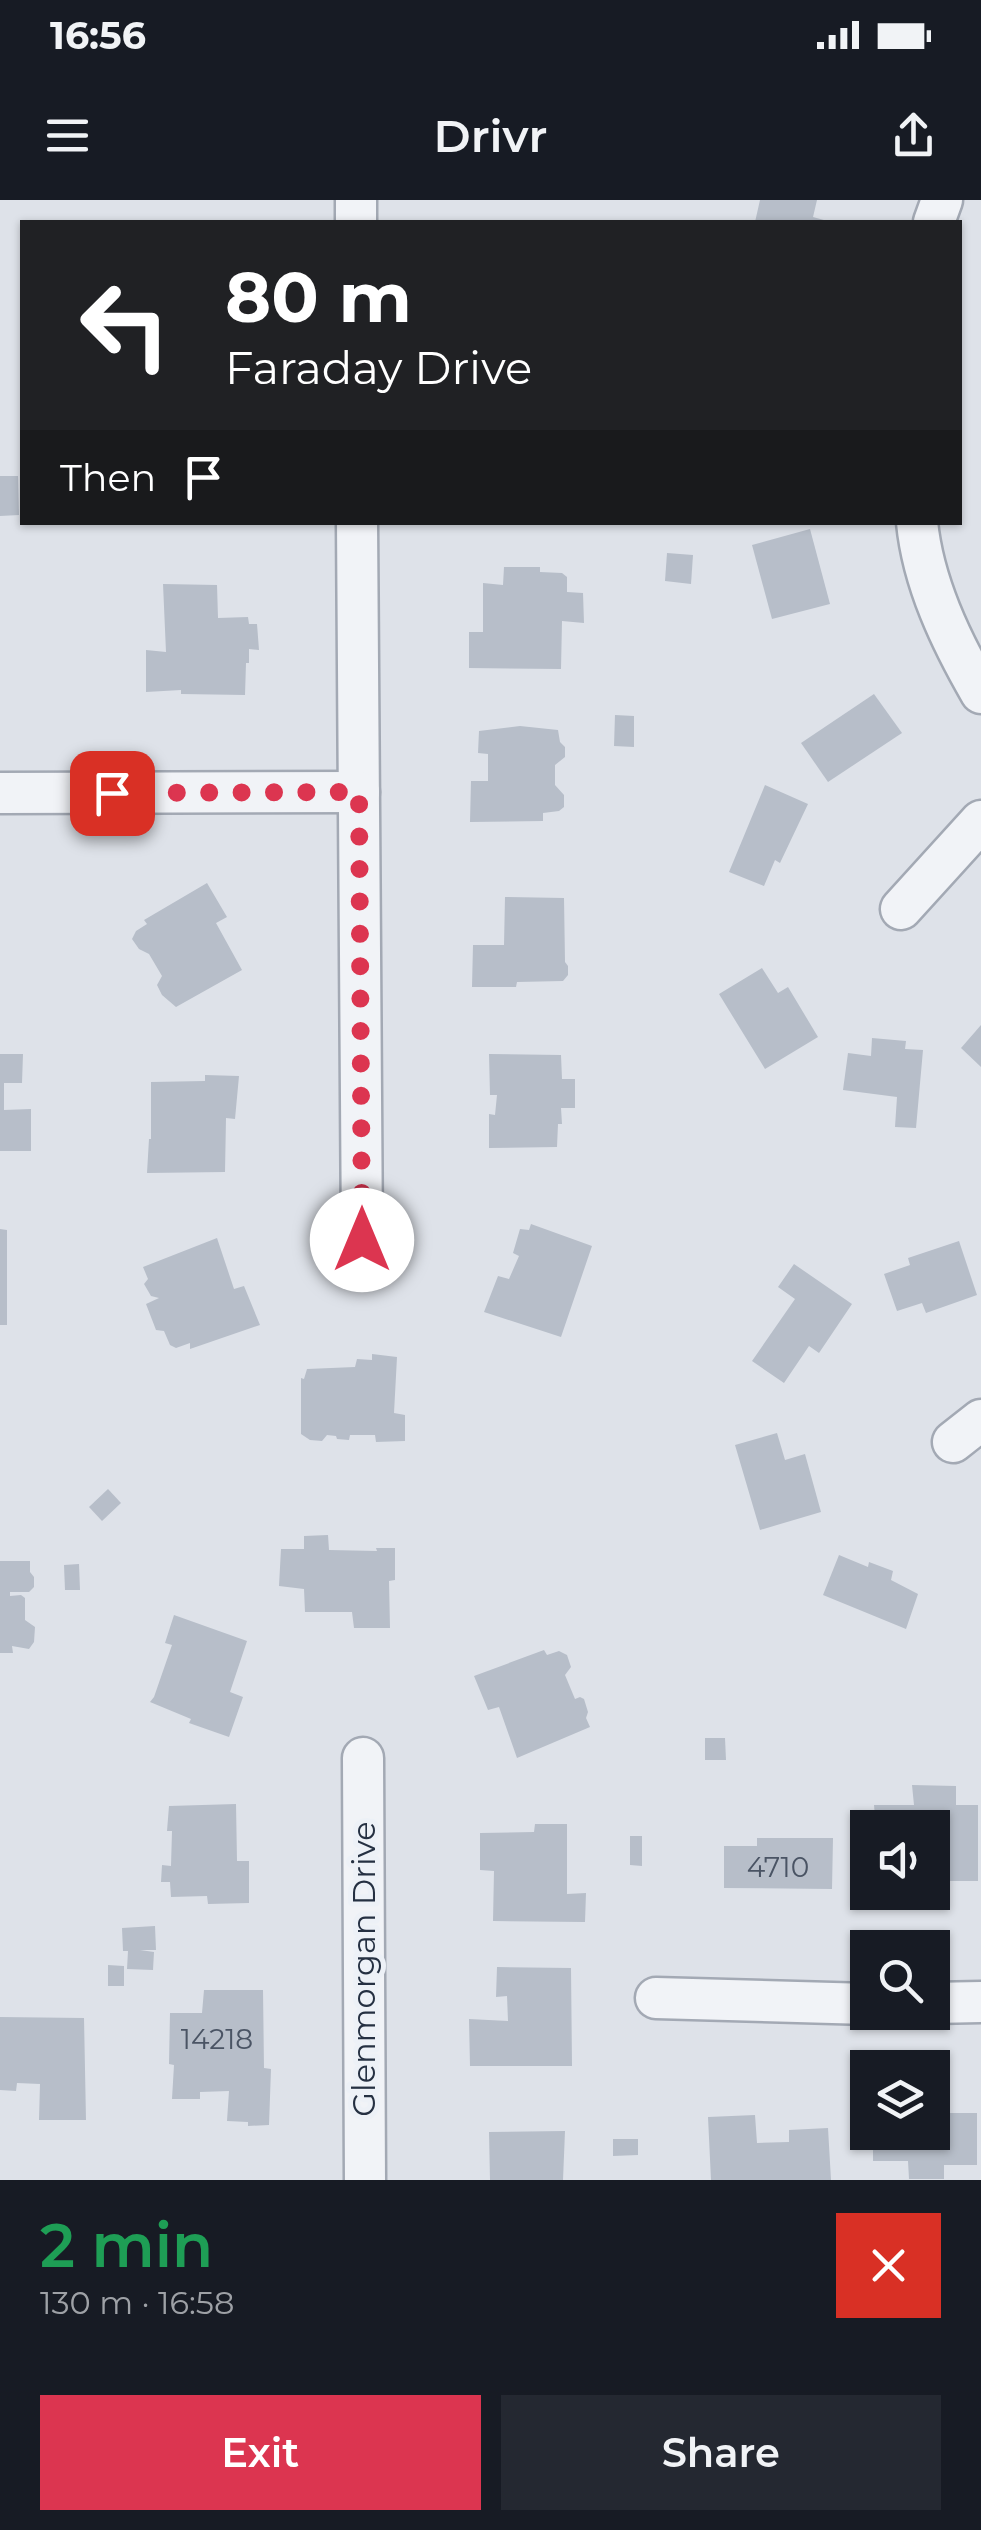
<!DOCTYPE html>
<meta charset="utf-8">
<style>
:root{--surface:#171b24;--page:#242831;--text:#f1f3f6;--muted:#9ea1a6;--accent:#dc3550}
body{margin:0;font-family:Montserrat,sans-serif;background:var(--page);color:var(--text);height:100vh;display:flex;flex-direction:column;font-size:38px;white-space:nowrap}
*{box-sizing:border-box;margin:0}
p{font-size:32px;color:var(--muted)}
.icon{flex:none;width:55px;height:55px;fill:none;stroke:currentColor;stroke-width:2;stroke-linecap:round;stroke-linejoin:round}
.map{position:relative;height:1980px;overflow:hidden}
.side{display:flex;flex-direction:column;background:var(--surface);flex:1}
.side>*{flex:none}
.top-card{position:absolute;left:20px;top:20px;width:942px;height:305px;border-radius:0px;box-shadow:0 2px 8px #0004;background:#202124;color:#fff;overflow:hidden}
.controls{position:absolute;left:850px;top:1610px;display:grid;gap:20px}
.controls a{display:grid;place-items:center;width:100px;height:100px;border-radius:0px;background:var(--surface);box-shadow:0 2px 8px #0004;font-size:50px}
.pin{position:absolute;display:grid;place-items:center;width:85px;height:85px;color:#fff;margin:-42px;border-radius:20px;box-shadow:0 5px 15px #0006}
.me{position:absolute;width:110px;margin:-55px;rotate:0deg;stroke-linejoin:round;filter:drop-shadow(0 0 8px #0008)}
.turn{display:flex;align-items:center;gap:35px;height:210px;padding:0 40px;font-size:45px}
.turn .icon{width:130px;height:130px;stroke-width:2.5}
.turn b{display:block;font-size:70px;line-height:85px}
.then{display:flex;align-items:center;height:95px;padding:0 40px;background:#0003;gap:20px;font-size:38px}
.round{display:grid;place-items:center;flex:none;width:105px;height:105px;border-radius:0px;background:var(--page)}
.head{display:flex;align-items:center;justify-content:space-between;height:170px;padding:0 40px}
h1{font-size:60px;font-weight:600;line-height:75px;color:#1e9e55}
.action{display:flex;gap:20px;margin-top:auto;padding:20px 40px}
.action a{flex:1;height:115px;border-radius:0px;background:var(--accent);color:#fff;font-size:40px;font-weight:600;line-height:115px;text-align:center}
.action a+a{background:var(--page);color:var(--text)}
.status{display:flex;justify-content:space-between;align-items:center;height:70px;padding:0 50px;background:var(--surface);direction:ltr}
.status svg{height:28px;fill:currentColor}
header{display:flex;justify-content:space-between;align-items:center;height:130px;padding:0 40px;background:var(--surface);font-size:45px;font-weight:600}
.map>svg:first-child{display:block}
.building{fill:#b7bec9}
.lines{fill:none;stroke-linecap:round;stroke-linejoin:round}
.minor-casing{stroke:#a3a9b4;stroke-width:45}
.minor{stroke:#f1f3f7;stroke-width:40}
.route{stroke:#dc3550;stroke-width:18;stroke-dasharray:0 32.4}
.labels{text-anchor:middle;stroke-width:10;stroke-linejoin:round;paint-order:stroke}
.number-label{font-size:28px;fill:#4a5464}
.street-label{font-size:32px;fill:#253042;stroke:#edf1f7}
</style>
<div class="status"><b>16:56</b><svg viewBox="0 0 49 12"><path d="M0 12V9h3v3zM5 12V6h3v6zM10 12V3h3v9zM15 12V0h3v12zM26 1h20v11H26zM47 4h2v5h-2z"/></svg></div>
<header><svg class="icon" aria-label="menu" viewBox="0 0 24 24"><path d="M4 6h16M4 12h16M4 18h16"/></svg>Drivr<svg class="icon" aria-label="share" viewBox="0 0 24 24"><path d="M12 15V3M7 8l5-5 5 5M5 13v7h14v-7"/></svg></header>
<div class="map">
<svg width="981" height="1980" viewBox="0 0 981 1980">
<rect width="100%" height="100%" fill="#dee2e9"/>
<g class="building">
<path d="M760 0H817L813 17 831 22H755Z"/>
<path d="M0 276H18L19 315 0 316Z"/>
<path d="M810 329 830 404 772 419 752 345Z"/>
<path d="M667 353 693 355 691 384 665 381Z"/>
<path d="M504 367H540V372L562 373 567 377V392L583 393 584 423 562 421 561 469 469 468V432H483V383L503 385Z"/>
<path d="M163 384 217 385 218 418 248 417 249 424H257L259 450 249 449V463H246L245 495 181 494V490L146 492V450L166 452Z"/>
<path d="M874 494 902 533 828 582 801 543Z"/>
<path d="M615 515 634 516V547L614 546Z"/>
<path d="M520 526 558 530 560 542 565 547V557L555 565V585L564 595V607L559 611 543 613V621L470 622 471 581H488V554L478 553 479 531Z"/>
<path d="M765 585 808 604 780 663 775 660 764 686 729 672Z"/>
<path d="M207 683 227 717 216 723 242 770 176 807 162 795 157 785 162 776 149 754 139 749 132 739 136 731 147 724 144 720Z"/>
<path d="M505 697 564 698 565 762 568 766V775L563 781 517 782 516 787H472L473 745H504Z"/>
<path d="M762 768 778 793 788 787 818 837 765 869 719 794Z"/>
<path d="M981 825V867L961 848Z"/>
<path d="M872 838 906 841 905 849 923 850 916 928 895 927 897 897 843 890 848 853 871 856Z"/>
<path d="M0 854H23L22 883H4V910L31 909V951H0Z"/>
<path d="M489 854 561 855 562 879H575V908H561L562 924H558L557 947 489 948V914L495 915 497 895H490Z"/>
<path d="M205 875 239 876 235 919 226 918 225 972 147 973 149 939H151V882L205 881Z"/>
<path d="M531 1024 592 1046 561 1137 484 1112 498 1076 509 1079 519 1056 513 1053 520 1029 529 1030Z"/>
<path d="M0 1029 7 1030V1125H0Z"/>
<path d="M217 1038 234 1089 244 1086 260 1125 190 1149V1143L176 1148 170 1145 164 1131 156 1130 146 1104 159 1098 151 1096 144 1084 148 1079 143 1067Z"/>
<path d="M959 1041 977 1095 926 1113 922 1103 897 1111 884 1074 910 1065 908 1058Z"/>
<path d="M794 1064 852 1104 819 1153 809 1146 784 1183 752 1161 795 1099 778 1087Z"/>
<path d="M372 1154 397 1157 394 1213 405 1215V1241L376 1242 375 1235H350L349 1240 337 1239 336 1236 327 1235 322 1241 310 1240 301 1234V1178L304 1179 307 1169 355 1167 357 1159 372 1160Z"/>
<path d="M777 1233 785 1260 805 1254 821 1312 760 1330 735 1245Z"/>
<path d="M108 1289 121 1303 102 1321 89 1307Z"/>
<path d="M328 1335 329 1350 377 1351 376 1348H395V1380L389 1381 390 1428H354L352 1412H305L304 1389 279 1386 281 1349H304V1336Z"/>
<path d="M839 1355 868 1367 869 1362 893 1371 891 1380 918 1394 906 1429 823 1395Z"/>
<path d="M0 1361H30V1372L34 1377V1387L29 1392H10V1396L21 1395 25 1398V1420L35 1427 34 1442 29 1449 12 1446 13 1453H0Z"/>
<path d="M79 1364 80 1390H65L64 1365Z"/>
<path d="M174 1415 247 1441 230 1492 243 1497 229 1537 189 1523 191 1519 150 1502 154 1497 172 1445 165 1443Z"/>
<path d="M544 1450 547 1455 559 1451 567 1455 571 1467 565 1475 575 1499 580 1497 584 1499 588 1512 586 1518 590 1527 517 1558 499 1507 488 1510 474 1476Z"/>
<path d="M705 1538H725L726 1560H705Z"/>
<path d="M912 1585 956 1586V1605H978V1681H944V1659L932 1658V1628H876L874 1605H914Z"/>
<path d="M236 1604 237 1661H249V1703L208 1704 207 1696 171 1697 170 1682H161L162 1665 171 1666 172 1631H167L169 1606Z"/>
<path d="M535 1624H567V1694L586 1693 585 1722 493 1721 494 1671 480 1670V1633L534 1632Z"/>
<path d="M630 1636H642V1666L630 1665Z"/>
<path d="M757 1638H833L832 1689 724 1688V1646H757Z"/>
<path d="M870 1692H914V1696L892 1699 870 1698Z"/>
<path d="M155 1726 156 1750H140L154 1752 153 1770 127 1769 128 1751H123L122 1728Z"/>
<path d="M108 1765 124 1766V1786H108Z"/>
<path d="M497 1767 571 1768 572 1866H470L469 1819 508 1821 507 1796 496 1797Z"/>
<path d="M204 1790H263L264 1868 271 1869 269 1925 248 1926V1922L227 1921 229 1891 200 1892V1899H172L174 1865 169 1864 170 1813H202Z"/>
<path d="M0 1817 84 1818 86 1920H39L40 1884 17 1883 16 1891 0 1890Z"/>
<path d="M932 1913H977V1965H944V1979H909L908 1961H873V1932H932Z"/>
<path d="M755 1915 757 1943 789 1942V1930L828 1928 831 1980H711L708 1917Z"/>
<path d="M565 1931 563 1980H490L489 1932Z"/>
<path d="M613 1939H638V1955L613 1956Z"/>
</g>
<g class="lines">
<g class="minor-casing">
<g id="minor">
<path d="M356 0V22"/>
<path d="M934 22 942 0"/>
<path d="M357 322 362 1040"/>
<path d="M917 322C923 383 951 441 981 493"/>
<path d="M0 593 359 592"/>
<path d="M901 709 981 621"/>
<path d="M953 1242 981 1220"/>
<path d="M363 1558 365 1980"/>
<path d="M656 1798 868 1804"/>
<path d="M932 1803 981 1802"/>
</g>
</g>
<use href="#minor" class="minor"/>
</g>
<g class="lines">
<path class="route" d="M112 593 359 592 362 1040"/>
</g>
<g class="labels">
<g class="number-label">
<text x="778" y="1677">4710</text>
<text x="217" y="1849">14218</text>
</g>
<g class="street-label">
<text transform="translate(364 1769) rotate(-90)" y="11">Glenmorgan Drive</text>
</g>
</g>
</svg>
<div class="controls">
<a><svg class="icon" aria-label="sound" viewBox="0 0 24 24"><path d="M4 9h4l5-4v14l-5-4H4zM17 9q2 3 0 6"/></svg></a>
<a><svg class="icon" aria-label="search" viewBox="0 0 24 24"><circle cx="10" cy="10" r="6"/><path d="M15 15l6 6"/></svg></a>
<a><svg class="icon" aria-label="layers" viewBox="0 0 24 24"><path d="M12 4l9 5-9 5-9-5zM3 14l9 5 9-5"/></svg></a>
</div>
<div class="pin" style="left:112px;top:593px;background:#d93025"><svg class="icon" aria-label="arrive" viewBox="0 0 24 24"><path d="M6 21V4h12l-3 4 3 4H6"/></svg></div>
<svg class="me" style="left:362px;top:1040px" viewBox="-20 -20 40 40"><circle r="19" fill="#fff"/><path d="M0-13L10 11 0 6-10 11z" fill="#dc3550"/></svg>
<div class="top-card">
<div class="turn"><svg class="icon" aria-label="left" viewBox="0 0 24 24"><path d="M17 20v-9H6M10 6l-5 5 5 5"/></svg><div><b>80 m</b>Faraday Drive</div></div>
<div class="then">Then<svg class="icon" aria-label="arrive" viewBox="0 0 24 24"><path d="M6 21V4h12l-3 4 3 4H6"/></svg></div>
</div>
</div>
<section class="side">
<div class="head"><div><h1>2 min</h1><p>130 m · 16:58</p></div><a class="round" style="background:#d93025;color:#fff"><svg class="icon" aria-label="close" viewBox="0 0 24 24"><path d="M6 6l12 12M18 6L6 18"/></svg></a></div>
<div class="action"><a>Exit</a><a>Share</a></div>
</section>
